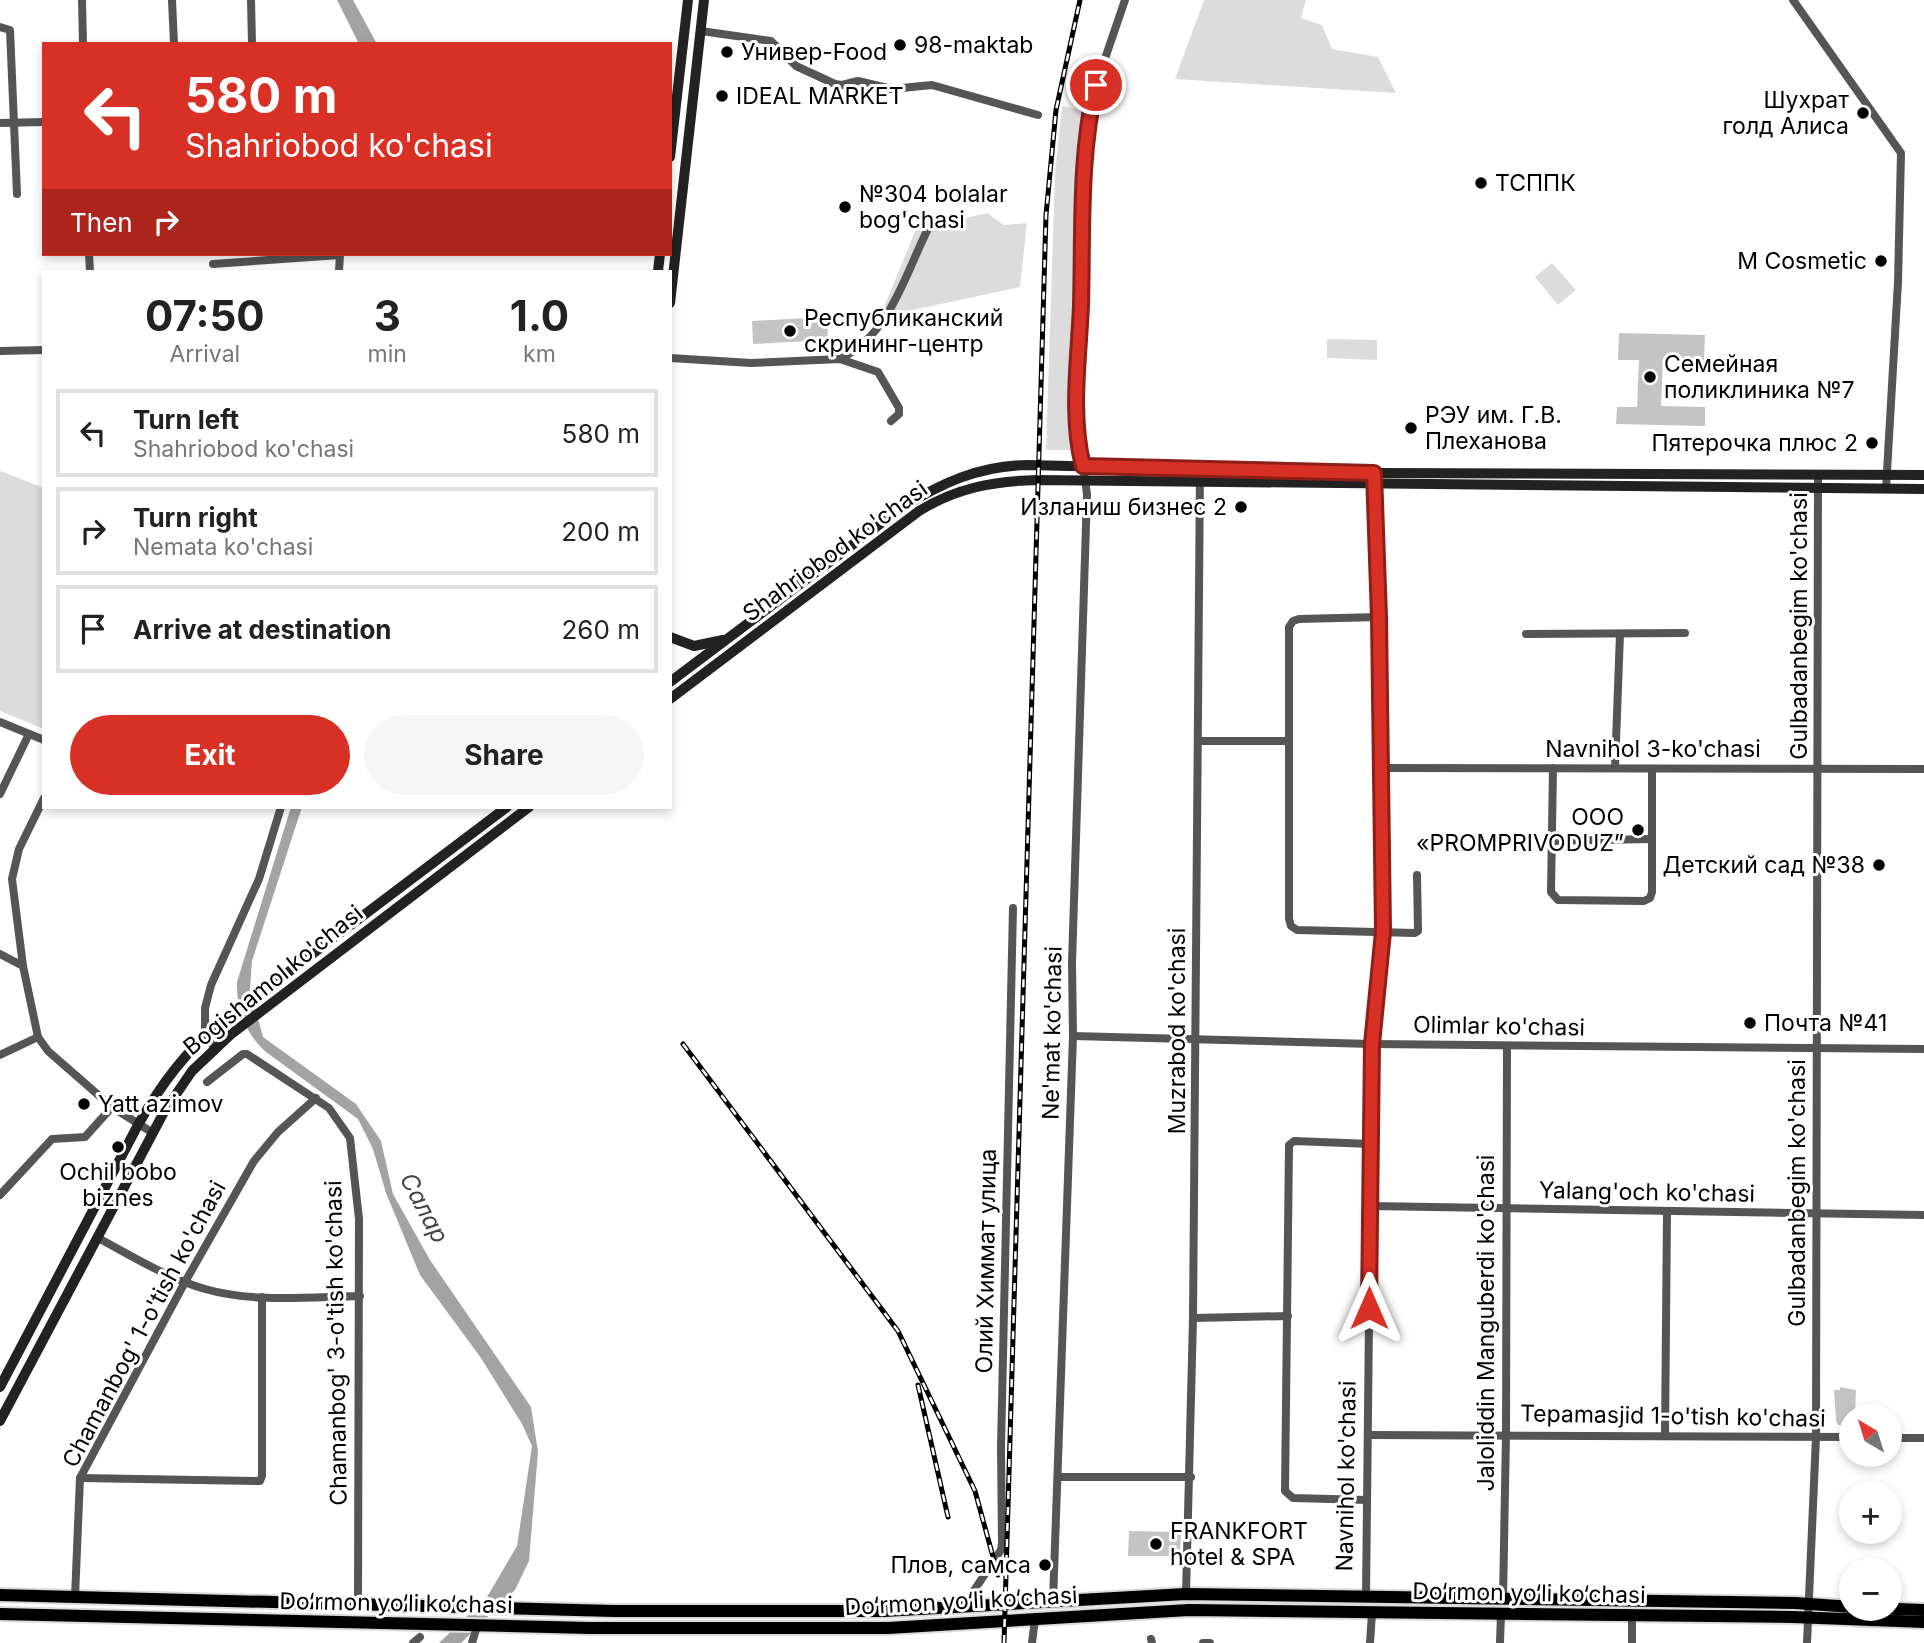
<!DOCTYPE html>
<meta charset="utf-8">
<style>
:root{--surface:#fff;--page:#f6f6f6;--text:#222;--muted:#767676;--line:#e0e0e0;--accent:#d93025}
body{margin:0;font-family:Inter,sans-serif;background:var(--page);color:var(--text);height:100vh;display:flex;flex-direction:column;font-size:26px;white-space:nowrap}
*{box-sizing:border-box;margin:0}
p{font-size:23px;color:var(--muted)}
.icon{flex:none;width:38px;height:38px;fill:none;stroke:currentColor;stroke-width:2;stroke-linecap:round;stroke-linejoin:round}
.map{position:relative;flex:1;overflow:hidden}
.details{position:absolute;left:42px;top:270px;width:630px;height:539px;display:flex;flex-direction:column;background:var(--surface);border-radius:0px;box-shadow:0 4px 10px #0003}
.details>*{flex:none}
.guide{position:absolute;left:42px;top:42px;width:630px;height:214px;border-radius:0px;box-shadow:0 4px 10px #0003;background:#d93025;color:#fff;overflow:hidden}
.needle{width:46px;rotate:322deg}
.controls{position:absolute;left:1839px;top:1404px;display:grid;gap:14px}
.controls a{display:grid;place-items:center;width:63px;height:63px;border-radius:50%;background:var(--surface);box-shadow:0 4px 10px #0003;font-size:35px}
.pin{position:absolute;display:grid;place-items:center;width:60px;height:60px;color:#fff;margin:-30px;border:4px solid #fff;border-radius:50%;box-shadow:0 2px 7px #0007}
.me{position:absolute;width:77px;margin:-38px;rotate:0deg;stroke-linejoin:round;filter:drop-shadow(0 0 5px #0008)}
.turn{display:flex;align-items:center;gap:24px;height:147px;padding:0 28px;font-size:32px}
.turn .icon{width:91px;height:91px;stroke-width:2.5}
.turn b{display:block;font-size:49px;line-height:60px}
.then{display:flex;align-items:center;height:66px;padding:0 28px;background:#0003;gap:14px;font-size:26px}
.eta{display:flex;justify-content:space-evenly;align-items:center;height:119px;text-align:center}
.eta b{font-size:42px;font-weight:700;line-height:49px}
.cta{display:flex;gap:14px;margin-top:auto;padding:14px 28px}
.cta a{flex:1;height:80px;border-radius:42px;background:var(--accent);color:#fff;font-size:28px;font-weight:700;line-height:80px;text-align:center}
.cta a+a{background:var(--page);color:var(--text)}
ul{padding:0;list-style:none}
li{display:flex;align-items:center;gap:21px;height:88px;margin:0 14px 10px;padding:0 14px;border:4px solid var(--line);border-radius:0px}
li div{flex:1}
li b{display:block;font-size:26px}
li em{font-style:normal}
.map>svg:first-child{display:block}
.green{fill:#dcdcdc}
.water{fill:#a3a3a3}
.building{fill:#c4c4c4}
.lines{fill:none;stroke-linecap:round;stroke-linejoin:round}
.primary-casing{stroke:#dbdbdb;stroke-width:16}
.street{stroke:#555;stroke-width:8}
.secondary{stroke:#222;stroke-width:10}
.primary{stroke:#000;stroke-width:12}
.rail-casing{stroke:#000;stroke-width:5}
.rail{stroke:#fff;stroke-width:2.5;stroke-dasharray:8;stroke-linecap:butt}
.route-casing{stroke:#8d1f18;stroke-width:18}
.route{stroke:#d93025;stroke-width:12}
.poi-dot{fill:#000;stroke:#fff;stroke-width:2.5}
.labels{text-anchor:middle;stroke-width:6;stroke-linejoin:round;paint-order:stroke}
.poi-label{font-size:23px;fill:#000;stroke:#fff;text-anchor:start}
.street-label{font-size:23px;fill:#000;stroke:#fff}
.water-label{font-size:24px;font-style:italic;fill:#444;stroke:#fff}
</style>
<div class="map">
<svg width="1924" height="1643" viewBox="0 0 1924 1643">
<rect width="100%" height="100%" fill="#fff"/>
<g class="green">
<path d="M1204 0H1306L1301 18 1322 25 1332 49 1378 57 1396 93 1175 79Z"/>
<path d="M1062 106 1085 111 1079 175 1071 450H1046L1055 174Z"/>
<path d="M923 212 946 223 987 213 1004 225 1027 223 1020 287 880 317Z"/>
<path d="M1552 263 1576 290 1558 305 1535 277Z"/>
<path d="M1327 339 1377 340V360L1327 358Z"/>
<path d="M0 471 44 488V729L0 711Z"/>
</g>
<g class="water">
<path d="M337 0H353L377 44H359Z"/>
<path d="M291 807H302L252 961 250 988 263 1037 356 1104 381 1141 393 1194 430 1260 531 1407 538 1452 529 1561 515 1590 461 1643H439L487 1597 517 1546 532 1446 522 1424 481 1358 420 1275 386 1193 373 1149 358 1119 266 1052C246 1035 236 1008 237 982Z"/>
</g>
<g class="building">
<path d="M827 317 828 340 753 344 752 321Z"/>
<path d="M1619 333 1705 335 1704 361 1663 360 1661 406 1705 407V426L1616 424 1617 407H1637L1639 360H1618Z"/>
<path d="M1840 1387 1856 1390 1855 1416H1852V1425H1838L1836 1420 1834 1390H1840Z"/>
<path d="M1129 1531 1181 1532 1180 1556H1128Z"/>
</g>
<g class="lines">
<g class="primary-casing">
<g id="primary">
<path d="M0 1595 614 1611H884L1186 1594 1795 1603 1852 1607"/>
<path d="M1872 1608 1924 1610"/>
<path d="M0 1614 590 1628H888L1189 1610 1793 1617 1924 1622"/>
</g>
</g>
<g class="street">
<path d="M82 0 83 44"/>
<path d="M172 0 174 44"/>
<path d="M251 0 252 44"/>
<path d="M1793 0 1901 153 1898 282 1886 489"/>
<path d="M0 27 10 30 17 194"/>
<path d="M701 31 771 41 796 66 835 84 842 85 858 81 892 89 932 85 1038 115"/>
<path d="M0 123 44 122"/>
<path d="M89 254 90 271"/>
<path d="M213 264 340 255"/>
<path d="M339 271 340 254"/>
<path d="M0 351 44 350"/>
<path d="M670 358 751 363 840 359 878 372 899 408V414L891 421"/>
<path d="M840 359C893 333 906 269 932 221"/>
<path d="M1379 617 1299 619 1293 621 1289 627V919L1291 926 1297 930 1415 933 1418 931 1417 875"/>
<path d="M1526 634 1685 633"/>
<path d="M0 722 44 740"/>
<path d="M1198 741H1288"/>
<path d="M1381 768 1924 769"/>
<path d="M1553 768 1551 892 1558 900 1644 901 1650 898 1652 892V769"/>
<path d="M1615 768 1620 634"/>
<path d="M0 794 29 734"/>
<path d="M44 798 19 849 12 879 23 966 38 1037 48 1051 112 1107 153 1133"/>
<path d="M1552 841 1651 839"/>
<path d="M0 954 23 966"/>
<path d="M1073 1036 1372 1044 1924 1049"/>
<path d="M215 1048 205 1036V1008L211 985 259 879 281 807"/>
<path d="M0 1055 38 1037"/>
<path d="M207 1082 243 1054H247L329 1108 350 1138 359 1219 358 1605"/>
<path d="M0 1195 52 1139 85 1137 112 1107"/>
<path d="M1369 1206 1924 1215"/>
<path d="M98 1238C132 1256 167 1278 205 1289 254 1303 309 1297 360 1296"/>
<path d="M1193 1318 1288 1316"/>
<path d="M1369 1435 1852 1437"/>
<path d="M1665 1436 1667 1212"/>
<path d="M1890 1438H1924"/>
<path d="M1058 1477H1191"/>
<path d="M80 1478 260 1481 262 1476V1297"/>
<path d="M1367 1500 1293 1498 1285 1491 1289 1145 1294 1141 1371 1144"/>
<path d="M1186 1594 1193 1318 1200 469"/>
<path d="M75 1597 80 1478 185 1282 254 1161 278 1132 316 1098"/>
<path d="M1366 1597 1372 1044 1383 932 1379 617 1374 481"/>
<path d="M1503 1600 1506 1434 1507 1046"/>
<path d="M1053 1601 1073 1036 1072 963 1087 494 1077 425 1087 142 1096 85 1125 0"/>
<path d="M969 1607 973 1592 1001 1550 1002 1544 1001 1446 1013 908"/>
<path d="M1151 1639 1152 1643"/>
<path d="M413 1643 420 1637"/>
<path d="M472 1643 477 1626"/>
<path d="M1032 1643 1035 1619"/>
<path d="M1203 1643H1210"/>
<path d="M1370 1643 1372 1613"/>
<path d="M1500 1643 1501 1614"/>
<path d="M1632 1643V1616"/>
<path d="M1807 1643 1816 1437 1818 474"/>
</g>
<g class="secondary">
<path d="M670 157 688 0"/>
<path d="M658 271 660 254"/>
<path d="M670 303 704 0"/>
<path d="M670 637 694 646 723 640"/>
<path d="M670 682 900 509C941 483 978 466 1027 465L1374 473 1924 475"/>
<path d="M670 699 919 511C956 488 994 481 1037 480L1924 489"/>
<path d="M0 1387 139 1123C161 1085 186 1050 221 1023L507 807"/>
<path d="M0 1421 164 1112 192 1071 230 1035 529 807"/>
</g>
<use href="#primary" class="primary"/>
<g class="rail-casing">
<g id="rail">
<path d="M683 1044 898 1331 975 1491 998 1575"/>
<path d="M918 1385 948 1517"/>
<path d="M1004 1643 1046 215 1056 110 1080 0"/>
</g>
</g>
<use href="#rail" class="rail"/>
</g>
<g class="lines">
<g class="route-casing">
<path id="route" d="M1096 85C1079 155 1083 232 1081 305 1079 357 1070 415 1083 466L1374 473 1379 617 1383 932 1372 1044 1369 1308"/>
</g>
<use href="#route" class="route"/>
</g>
<g class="poi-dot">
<circle cx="900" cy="45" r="7"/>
<circle cx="727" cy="52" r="7"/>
<circle cx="722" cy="96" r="7"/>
<circle cx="1863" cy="113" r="7"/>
<circle cx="1481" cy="183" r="7"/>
<circle cx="845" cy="207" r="7"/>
<circle cx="1881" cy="261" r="7"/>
<circle cx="790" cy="331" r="7"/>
<circle cx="1650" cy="377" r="7"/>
<circle cx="1411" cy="428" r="7"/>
<circle cx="1872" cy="443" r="7"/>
<circle cx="1241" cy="507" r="7"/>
<circle cx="1638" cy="830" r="7"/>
<circle cx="1879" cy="865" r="7"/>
<circle cx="1750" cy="1023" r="7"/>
<circle cx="84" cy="1104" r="7"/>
<circle cx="118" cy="1147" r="7"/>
<circle cx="1156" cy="1544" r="7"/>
<circle cx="1045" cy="1565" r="7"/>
</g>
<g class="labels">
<g class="poi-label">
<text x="914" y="53">98-maktab</text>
<text x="741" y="60">Универ-Food</text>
<text x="736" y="104">IDEAL MARKET</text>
<text x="1849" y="108" text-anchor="end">Шухрат<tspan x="1849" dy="26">голд Алиса</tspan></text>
<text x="1495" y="191">ТСППК</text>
<text x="859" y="202">№304 bolalar<tspan x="859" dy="26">bog'chasi</tspan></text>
<text x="1867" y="269" text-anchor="end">M Cosmetic</text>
<text x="804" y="326">Республиканский<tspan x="804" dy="26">скрининг-центр</tspan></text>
<text x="1664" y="372">Cемейная<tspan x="1664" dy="26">поликлиника №7</tspan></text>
<text x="1425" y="423">РЭУ им. Г.В.<tspan x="1425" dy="26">Плеханова</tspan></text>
<text x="1858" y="451" text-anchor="end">Пятерочка плюс 2</text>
<text x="1227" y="515" text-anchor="end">Изланиш бизнес 2</text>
<text x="1624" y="825" text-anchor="end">ООО<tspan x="1624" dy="26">«PROMPRIVODUZ”</tspan></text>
<text x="1865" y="873" text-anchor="end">Детский сад №38</text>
<text x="1764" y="1031">Почта №41</text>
<text x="98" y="1112">Yatt azimov</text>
<text x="118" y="1180" text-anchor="middle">Ochil bobo<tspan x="118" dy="26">biznes</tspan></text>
<text x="1170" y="1539">FRANKFORT<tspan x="1170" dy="26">hotel &amp; SPA</tspan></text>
<text x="1031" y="1573" text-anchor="end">Плов, самса</text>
</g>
<g class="street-label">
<text transform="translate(835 551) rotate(-36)" y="8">Shahriobod ko'chasi</text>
<text transform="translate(1799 626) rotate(-90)" y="8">Gulbadanbegim ko'chasi</text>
<text x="1653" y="757">Navnihol 3-ko'chasi</text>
<text transform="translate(273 980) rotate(-39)" y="8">Bogishamol ko'chasi</text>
<text transform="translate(1499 1026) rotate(1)" y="8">Olimlar ko'chasi</text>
<text transform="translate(1177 1031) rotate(-90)" y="8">Muzrabod ko'chasi</text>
<text transform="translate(1052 1033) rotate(-89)" y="8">Ne'mat ko'chasi</text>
<text transform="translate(1647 1192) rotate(1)" y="8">Yalang'och ko'chasi</text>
<text transform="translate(1797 1193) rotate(-90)" y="8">Gulbadanbegim ko'chasi</text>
<text transform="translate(986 1261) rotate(-89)" y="8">Олий Химмат улица</text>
<text transform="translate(1486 1323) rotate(-90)" y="8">Jaloliddin Manguberdi ko'chasi</text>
<text transform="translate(144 1324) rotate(-62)" y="8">Chamanbog' 1-o'tish ko'chasi</text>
<text transform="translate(336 1343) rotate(-91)" y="8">Chamanbog' 3-o'tish ko'chasi</text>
<text transform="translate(1673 1416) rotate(1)" y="8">Tepamasjid 1-o'tish ko'chasi</text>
<text transform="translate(1346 1476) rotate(-89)" y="8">Navnihol ko'chasi</text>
<text transform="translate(1529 1593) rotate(1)" y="8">Do‘rmon yo‘li ko‘chasi</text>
<text transform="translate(961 1601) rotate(-3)" y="8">Do‘rmon yo‘li ko‘chasi</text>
<text transform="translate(396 1603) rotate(1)" y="8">Do‘rmon yo‘li ko‘chasi</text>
</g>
<g class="water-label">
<text transform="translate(424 1208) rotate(62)" y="8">Салар</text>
</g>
</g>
</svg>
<div class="controls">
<a><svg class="needle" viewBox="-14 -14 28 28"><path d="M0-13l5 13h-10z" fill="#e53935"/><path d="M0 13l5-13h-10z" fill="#767676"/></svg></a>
<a>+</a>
<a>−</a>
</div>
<div class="pin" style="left:1096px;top:85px;background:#d93025"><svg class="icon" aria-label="arrive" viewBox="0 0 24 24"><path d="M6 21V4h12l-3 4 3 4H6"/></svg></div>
<svg class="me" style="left:1369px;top:1308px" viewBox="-20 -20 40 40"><path d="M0-17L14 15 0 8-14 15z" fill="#d93025" stroke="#fff" stroke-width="4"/></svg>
<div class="guide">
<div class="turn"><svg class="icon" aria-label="left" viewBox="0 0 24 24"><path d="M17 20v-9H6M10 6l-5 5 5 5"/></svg><div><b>580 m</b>Shahriobod ko'chasi</div></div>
<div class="then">Then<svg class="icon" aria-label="right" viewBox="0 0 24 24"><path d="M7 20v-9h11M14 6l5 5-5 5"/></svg></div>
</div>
<section class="details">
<div class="eta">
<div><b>07:50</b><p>Arrival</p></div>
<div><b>3</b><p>min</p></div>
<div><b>1.0</b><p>km</p></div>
</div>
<ul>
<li><svg class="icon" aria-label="left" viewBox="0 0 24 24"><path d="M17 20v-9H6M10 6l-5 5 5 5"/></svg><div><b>Turn left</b><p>Shahriobod ko'chasi</p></div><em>580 m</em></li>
<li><svg class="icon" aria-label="right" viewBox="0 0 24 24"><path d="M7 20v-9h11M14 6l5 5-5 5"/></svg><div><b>Turn right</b><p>Nemata ko'chasi</p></div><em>200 m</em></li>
<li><svg class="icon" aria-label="arrive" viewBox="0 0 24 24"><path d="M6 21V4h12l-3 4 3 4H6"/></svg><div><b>Arrive at destination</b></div><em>260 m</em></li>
</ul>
<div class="cta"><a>Exit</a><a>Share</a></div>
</section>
</div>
